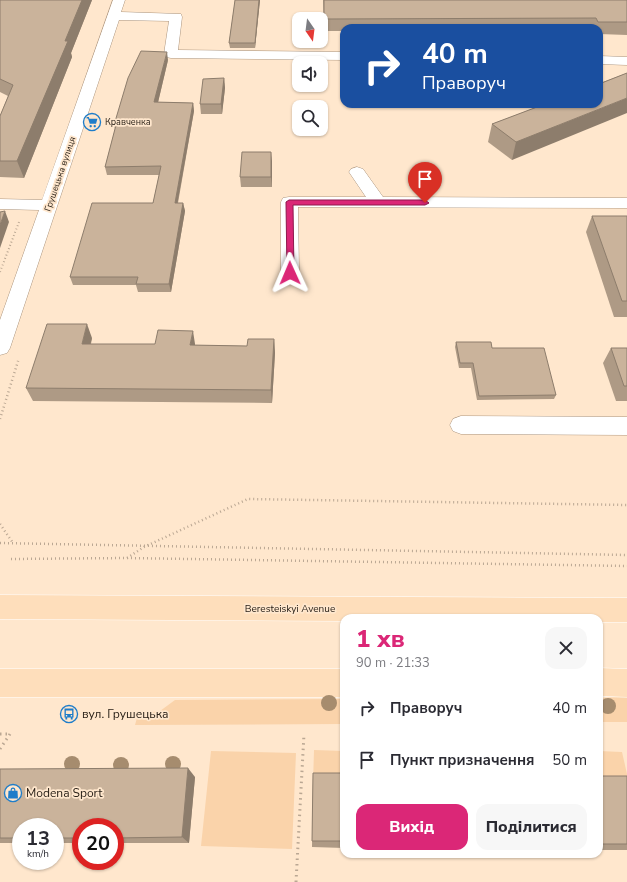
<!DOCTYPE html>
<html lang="uk">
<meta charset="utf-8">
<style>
:root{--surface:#fff;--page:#f7f7f7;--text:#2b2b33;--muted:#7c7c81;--accent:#db2777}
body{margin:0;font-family:"Nunito Sans",sans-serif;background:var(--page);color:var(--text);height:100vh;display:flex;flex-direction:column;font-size:15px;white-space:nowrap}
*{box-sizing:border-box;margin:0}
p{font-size:13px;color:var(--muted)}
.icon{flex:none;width:22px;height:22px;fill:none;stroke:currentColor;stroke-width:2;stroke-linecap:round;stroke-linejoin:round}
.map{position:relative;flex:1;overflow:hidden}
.panel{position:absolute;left:340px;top:614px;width:263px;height:244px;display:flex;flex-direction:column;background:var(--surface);border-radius:12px;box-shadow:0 1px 3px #0004}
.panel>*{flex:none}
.top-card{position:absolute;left:340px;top:24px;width:263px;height:84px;border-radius:12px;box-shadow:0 1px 3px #0004;background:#1a4fa0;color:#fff;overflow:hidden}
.needle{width:26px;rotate:166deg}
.buttons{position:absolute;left:292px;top:12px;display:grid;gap:8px}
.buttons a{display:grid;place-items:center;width:36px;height:36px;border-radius:8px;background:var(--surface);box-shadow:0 1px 3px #0004;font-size:20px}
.speed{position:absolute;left:12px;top:818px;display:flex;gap:8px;font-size:20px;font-weight:700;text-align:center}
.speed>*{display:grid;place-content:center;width:52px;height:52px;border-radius:50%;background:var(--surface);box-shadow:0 1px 3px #0004;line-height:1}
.speed small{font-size:10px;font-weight:400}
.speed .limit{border:6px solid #d22;background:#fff;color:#111}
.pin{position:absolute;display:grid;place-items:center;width:34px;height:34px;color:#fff;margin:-41px -17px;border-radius:50% 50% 50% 0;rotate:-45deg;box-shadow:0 0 4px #0007}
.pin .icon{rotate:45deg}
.me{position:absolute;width:44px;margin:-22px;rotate:359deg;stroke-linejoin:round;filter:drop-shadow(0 0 3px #0008)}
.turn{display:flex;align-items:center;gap:14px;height:84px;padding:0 16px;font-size:18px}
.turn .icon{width:52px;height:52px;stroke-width:2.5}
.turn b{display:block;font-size:28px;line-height:34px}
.round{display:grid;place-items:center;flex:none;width:42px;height:42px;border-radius:12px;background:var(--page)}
.headline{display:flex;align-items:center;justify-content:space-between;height:68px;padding:0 16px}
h1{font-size:24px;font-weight:800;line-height:30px;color:var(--accent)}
.primary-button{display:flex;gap:8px;margin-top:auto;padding:8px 16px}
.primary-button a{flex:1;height:46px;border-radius:12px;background:var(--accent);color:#fff;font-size:16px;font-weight:800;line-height:46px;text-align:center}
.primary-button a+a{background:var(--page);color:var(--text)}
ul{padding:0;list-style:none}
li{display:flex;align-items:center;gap:12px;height:52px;padding:0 16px}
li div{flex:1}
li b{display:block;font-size:15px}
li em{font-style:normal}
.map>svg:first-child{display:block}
.green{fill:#fad3aa}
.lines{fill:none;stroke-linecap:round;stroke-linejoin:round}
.minor-casing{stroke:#ad967f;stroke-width:1}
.major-casing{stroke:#fff;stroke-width:1}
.path-far2{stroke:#baa793;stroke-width:2;stroke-dasharray:1 2.5;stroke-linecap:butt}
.path-far1{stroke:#baa793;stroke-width:2.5;stroke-dasharray:1 3;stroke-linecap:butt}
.path{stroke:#baa793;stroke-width:3;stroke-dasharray:1.5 4;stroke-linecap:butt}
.minor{fill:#fff;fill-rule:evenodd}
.major{fill:#fedebb;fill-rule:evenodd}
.tree{fill:#a68c6e}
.wall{fill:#ae9a85}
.shaded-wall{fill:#8d7d6c}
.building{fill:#cab39b;stroke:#8d7d6c}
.route{fill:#db2777;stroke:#8e194d}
.labels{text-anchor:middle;stroke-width:3.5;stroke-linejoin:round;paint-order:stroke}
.far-poi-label{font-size:9px;fill:#2a2118;stroke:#ffe7cd;text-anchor:start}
.far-street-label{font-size:9px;fill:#2a2118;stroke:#ffe7cd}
.street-label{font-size:10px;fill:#2a2118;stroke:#ffe7cd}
.near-poi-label{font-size:12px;fill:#2a2118;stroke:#ffe7cd;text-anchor:start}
</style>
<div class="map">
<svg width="627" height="882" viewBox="0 0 627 882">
<rect width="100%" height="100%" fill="#ffe7cd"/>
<g class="green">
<path d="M627 697V722H599V698Z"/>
<path d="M344 699V724L135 725 138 714 160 711 175 700Z"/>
<path d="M314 750 344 751V784L313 783Z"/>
<path d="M211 751 296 753 292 849 201 846Z"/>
<path d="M599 751 622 752 627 774V786H599Z"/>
</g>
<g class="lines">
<g class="minor-casing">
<g id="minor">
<path d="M113 0H125L121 12 181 14 182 17 178 50 344 52V60L171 58 166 57 164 54 169 21 119 20 10 348 7 353 0 355V320L39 210 0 209V199L42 200Z"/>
<path d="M599 56 627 57V65L599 64Z"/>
<path d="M357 167 363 169 383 197 627 198V208L298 207 299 273 296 277 290 279 284 277 281 273V202L283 198 289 197H366L349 172 351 169Z"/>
<path d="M461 416 627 417V435L461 434 453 431 450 425 453 419Z"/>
</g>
</g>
<g class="major-casing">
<g id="major">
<path d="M0 595 627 598V622H599V618H344V621L0 619Z"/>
<path d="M599 668 627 669V697L599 696Z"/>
<rect x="0" y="669" width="344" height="28"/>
</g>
</g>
<path class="path-far2" d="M0 272 19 222"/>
<g class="path-far1">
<path d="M0 419 19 358"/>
<path d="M0 524 13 543"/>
<path d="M0 543 627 555"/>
<path d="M127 558 144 547 248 499 627 505"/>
<path d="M11 559 127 558 627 566"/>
</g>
<g class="path">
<path d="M0 734H9"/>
<path d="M0 749 10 734"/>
<path d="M296 882 304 734"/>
</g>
<use href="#minor" class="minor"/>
<use href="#major" class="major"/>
</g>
<g class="tree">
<circle cx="329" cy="703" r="8"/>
<circle cx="608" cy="706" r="8"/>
<circle cx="72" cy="764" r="8"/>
<circle cx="173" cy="764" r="8"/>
<circle cx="121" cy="765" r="8"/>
</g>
<g class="wall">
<path d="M0 0H92L71 53 72 57 24 178 0 177V116L8 96 0 92Z"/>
<path d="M235 0H260L255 48H230L229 43Z"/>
<path d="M323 0H627V35L599 34V28H344V31H324Z"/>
<path d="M168 60 158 102 193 103 194 111 178 203H183L185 211 171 292H138L136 285H73L70 277 153 203 159 175H107L105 167 115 129 114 125Z"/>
<path d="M627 73 512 160 488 142 492 124Z"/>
<path d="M224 78 225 88 222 114H201L200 104Z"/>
<path d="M272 161V187H241L240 177Z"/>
<path d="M592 216H627V317H614L586 232Z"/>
<path d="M92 338 91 344H195V345L247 346 274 339 275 353 272 403 33 401 26 388Z"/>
<path d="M456 342 492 348 556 395 554 399 477 400 471 368H459L455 347Z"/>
<path d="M611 348H627V401H616L603 363Z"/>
<path d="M0 769 195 777 189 843H115V827H81V843H55V827H21V843H0Z"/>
<path d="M313 773H344V848L312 847Z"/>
<rect x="599" y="776" width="28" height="74"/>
</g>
<g class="shaded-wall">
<path d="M82 0H92L71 53 72 57 24 178 17 161 65 41Z"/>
<path d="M259 0H260L255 48V43Z"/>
<path d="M167 52 168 60 156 111 154 102Z"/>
<path d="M224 78 225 88 222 114 221 104Z"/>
<path d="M627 98V113L512 160 516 142Z"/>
<path d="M193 103 194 111 176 211 175 203Z"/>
<path d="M271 152 272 161V187L271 177Z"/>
<path d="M183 203 185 211 171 292 169 284Z"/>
<path d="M5 211 9 222 0 248V225Z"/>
<path d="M87 324 92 338 87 357 82 344Z"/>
<path d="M193 331 195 344 193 359 190 345Z"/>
<path d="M274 339 275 353 272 403 271 390Z"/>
<path d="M188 768 195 777 189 843 182 837Z"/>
</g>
<g class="building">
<path d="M0 0H82L65 41H68L17 161H0V116L13 85 0 79Z"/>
<path d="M235 0H259L255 43H229Z"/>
<path d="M324 0H627V22H598L596 18 324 19Z"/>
<path d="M141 51 167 52 154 102 193 103 175 203H183L169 284H136L138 277H70L92 203H153L161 166 105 167 116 125H114L128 78Z"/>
<path d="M627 73V98L516 142 492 124 545 104H599V84Z"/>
<path d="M224 78 221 104H200L203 79Z"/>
<path d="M242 152H271V177H240Z"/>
<path d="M5 211 0 225V212Z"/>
<path d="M592 216H627V301H622Z"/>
<path d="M47 324H87L82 344H155L158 330 193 331 190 345 247 346 248 339H274L271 390 26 388Z"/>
<path d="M456 342H491L492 348H544L556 395 479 396 473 363H460Z"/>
<path d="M611 348H627V386H624Z"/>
<path d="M188 768 182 837 115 838V827H81V838H55V827H21V838H0V769Z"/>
<path d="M313 773H344V841H312Z"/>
<rect x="599" y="776" width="28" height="68"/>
</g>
<path class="route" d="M289 200H425L429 203 425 205H293L294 273 290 276 287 273 286 202Z"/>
<defs>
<g id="supermarket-ring" transform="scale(0.9)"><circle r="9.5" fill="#ffe7cd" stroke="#1f7dc9" stroke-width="1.5"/><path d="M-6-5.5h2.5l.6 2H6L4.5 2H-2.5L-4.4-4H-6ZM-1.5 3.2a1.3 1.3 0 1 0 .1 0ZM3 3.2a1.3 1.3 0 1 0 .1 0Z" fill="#1f7dc9"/></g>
<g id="bus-ring" transform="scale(0.9)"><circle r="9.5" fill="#ffe7cd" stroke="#1f7dc9" stroke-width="1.5"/><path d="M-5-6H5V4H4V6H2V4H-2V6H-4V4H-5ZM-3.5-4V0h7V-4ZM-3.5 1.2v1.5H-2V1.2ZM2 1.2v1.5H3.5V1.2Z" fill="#1f7dc9"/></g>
<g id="shop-ring" transform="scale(0.9)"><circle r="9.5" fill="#ffe7cd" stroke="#1f7dc9" stroke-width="1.5"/><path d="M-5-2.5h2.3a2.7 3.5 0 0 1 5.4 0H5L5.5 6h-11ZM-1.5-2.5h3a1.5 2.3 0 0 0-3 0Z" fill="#1f7dc9"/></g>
</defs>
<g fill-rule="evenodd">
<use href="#supermarket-ring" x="92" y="122"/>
<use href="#bus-ring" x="69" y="714"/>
<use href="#shop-ring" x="13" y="793"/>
</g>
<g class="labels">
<g class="far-poi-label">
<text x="105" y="125">Кравченка</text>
</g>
<g class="far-street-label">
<text transform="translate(60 174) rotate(-71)" y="3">Грушецька вулиця</text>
</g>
<g class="street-label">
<text x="290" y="612">Beresteiskyi Avenue</text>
</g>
<g class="near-poi-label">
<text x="82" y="718">вул. Грушецька</text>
<text x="26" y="797">Modena Sport</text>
</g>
</g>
</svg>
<div class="buttons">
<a><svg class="needle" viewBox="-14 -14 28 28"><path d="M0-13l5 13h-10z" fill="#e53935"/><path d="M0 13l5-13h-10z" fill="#7c7c81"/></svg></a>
<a><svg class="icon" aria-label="sound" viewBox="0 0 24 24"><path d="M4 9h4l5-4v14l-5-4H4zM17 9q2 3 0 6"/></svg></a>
<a><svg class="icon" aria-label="search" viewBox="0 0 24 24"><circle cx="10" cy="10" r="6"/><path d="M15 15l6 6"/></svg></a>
</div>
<div class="speed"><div>13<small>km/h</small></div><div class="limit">20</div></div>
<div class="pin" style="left:425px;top:203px;background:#d93025"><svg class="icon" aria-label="arrive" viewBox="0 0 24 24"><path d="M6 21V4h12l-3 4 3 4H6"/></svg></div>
<svg class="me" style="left:290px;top:273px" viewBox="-20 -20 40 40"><path d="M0-17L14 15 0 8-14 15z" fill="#db2777" stroke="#fff" stroke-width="4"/></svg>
<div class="top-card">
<div class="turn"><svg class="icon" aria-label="right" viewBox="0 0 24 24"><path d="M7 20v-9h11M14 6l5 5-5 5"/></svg><div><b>40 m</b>Праворуч</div></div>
</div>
<section class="panel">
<div class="headline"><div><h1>1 хв</h1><p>90 m · 21:33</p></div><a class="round"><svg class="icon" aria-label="close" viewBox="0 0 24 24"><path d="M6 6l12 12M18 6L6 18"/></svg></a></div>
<ul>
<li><svg class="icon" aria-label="right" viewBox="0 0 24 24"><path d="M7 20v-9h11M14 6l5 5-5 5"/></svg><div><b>Праворуч</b></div><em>40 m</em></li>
<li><svg class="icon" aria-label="arrive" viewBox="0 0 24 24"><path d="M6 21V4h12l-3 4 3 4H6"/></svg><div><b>Пункт призначення</b></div><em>50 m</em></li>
</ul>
<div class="primary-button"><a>Вихід</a><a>Поділитися</a></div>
</section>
</div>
